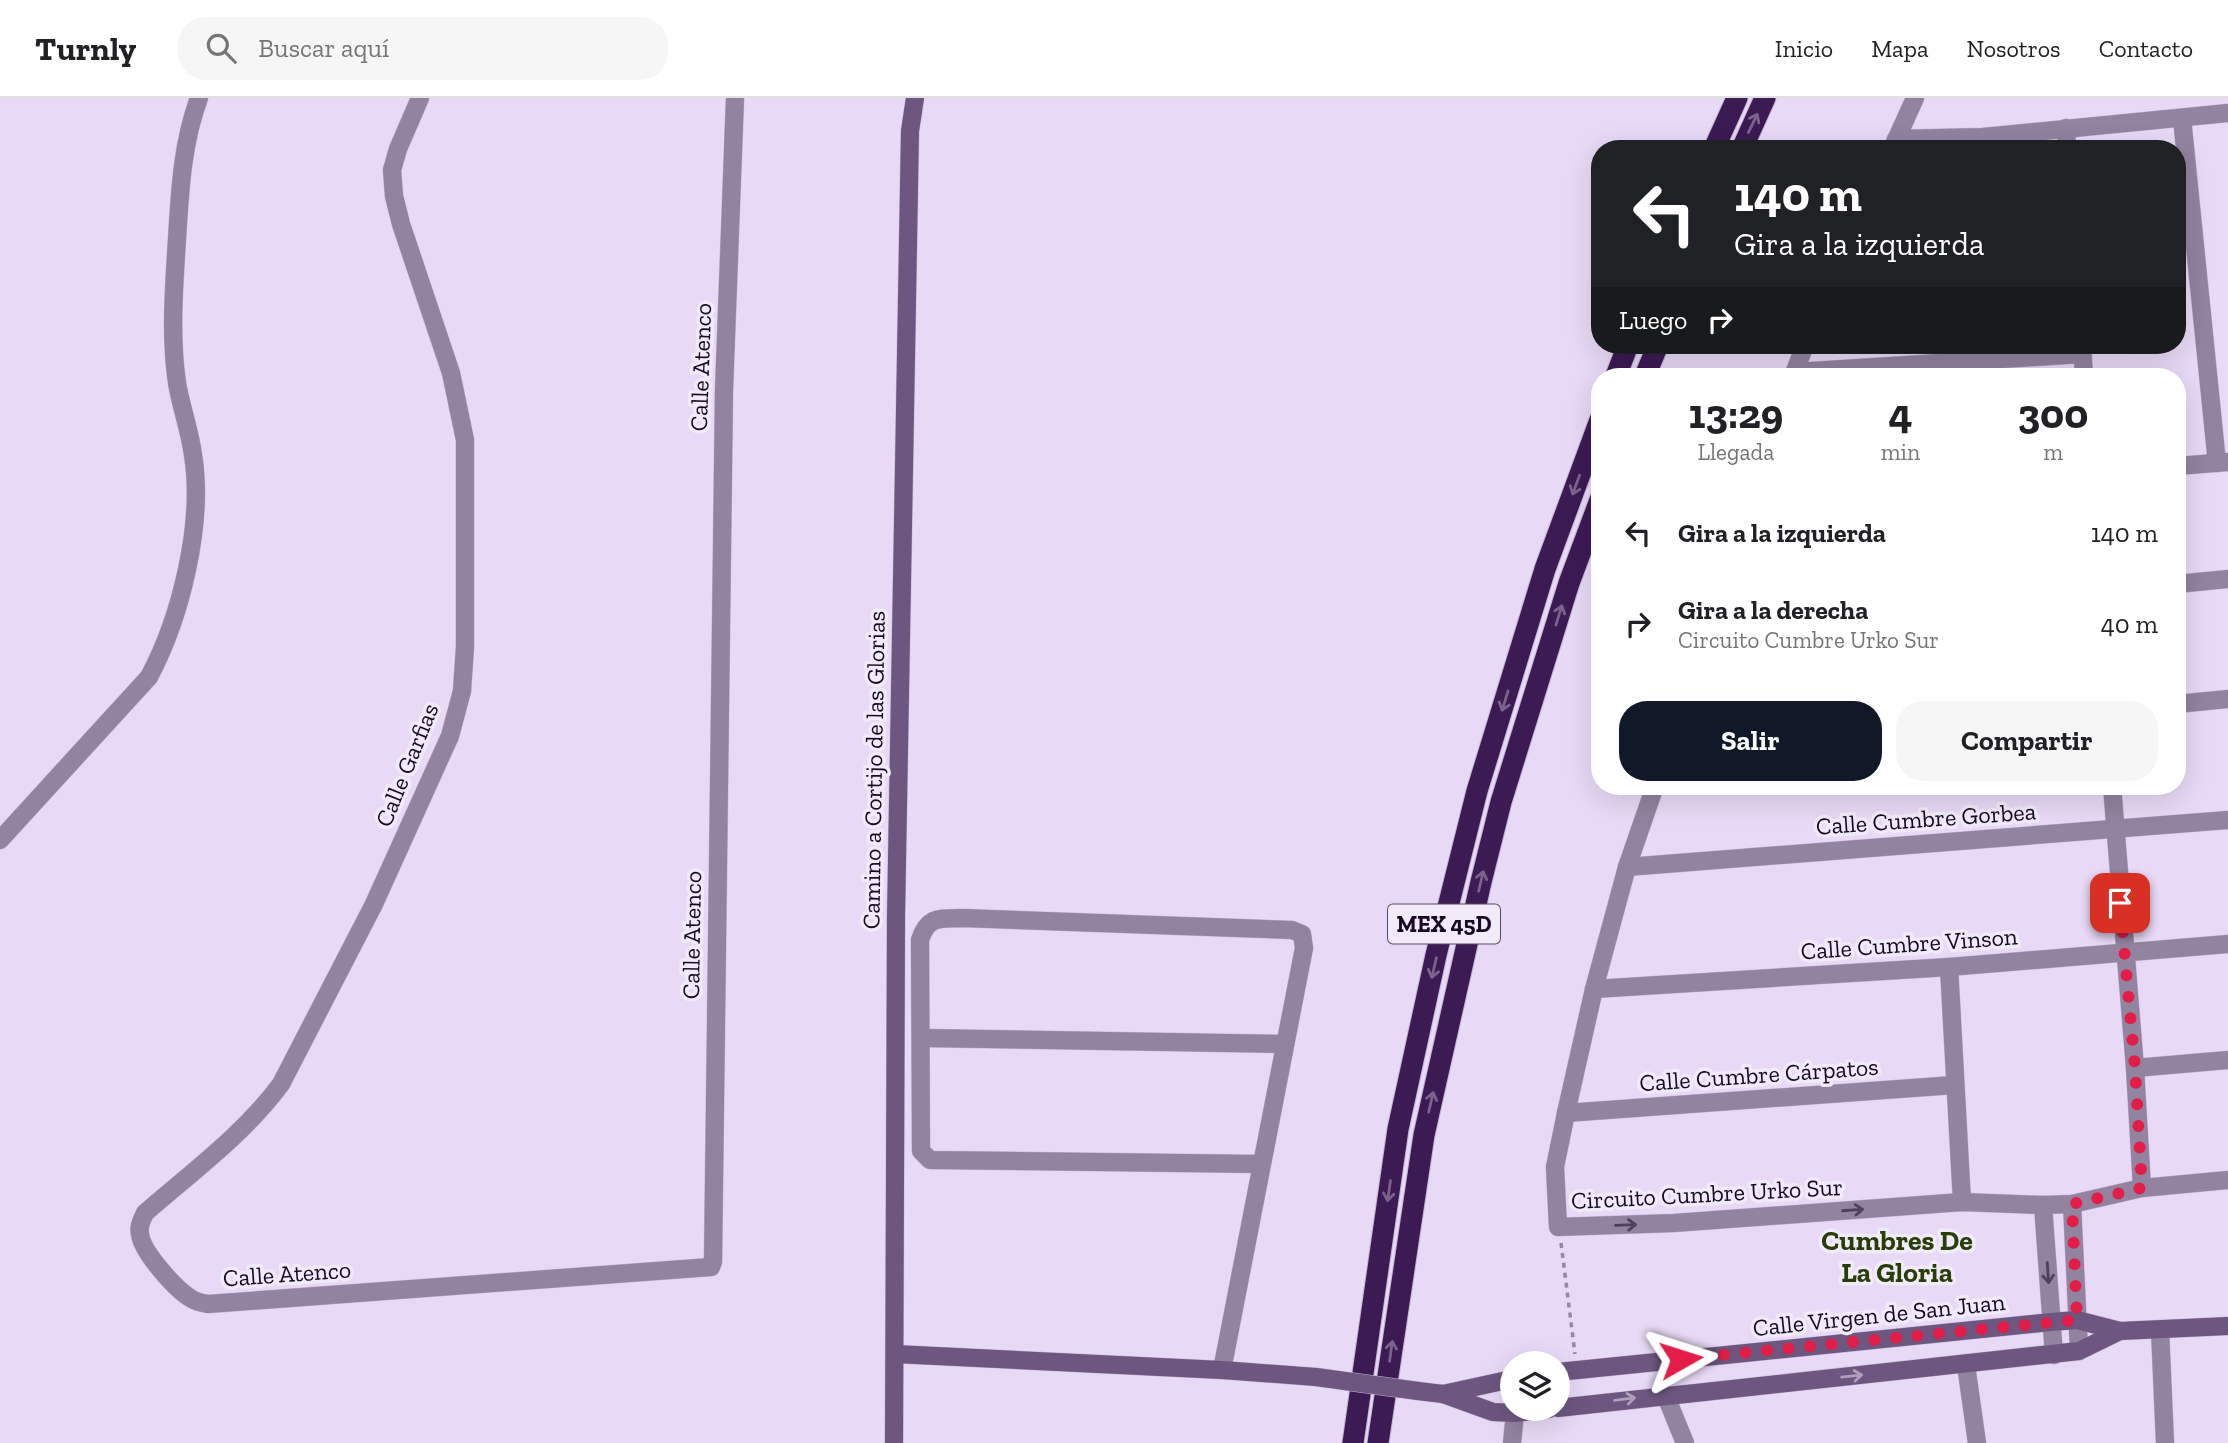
<!DOCTYPE html>
<html lang="es">
<meta charset="utf-8">
<style>
:root{--surface:#fff;--page:#f6f6f6;--text:#202124;--muted:#757577;--line:#e0e0e0;--accent:#111827}
body{margin:0;font-family:"Zilla Slab",serif;background:var(--page);color:var(--text);height:100vh;display:flex;flex-direction:column;font-size:26px;white-space:nowrap}
*{box-sizing:border-box;margin:0}
p{font-size:23px;color:var(--muted)}
.icon{flex:none;width:38px;height:38px;fill:none;stroke:currentColor;stroke-width:2;stroke-linecap:round;stroke-linejoin:round}
.map{position:relative;flex:1;overflow:hidden}
.drawer{position:absolute;left:1591px;top:270px;width:595px;height:427px;display:flex;flex-direction:column;background:var(--surface);border-radius:28px;box-shadow:0 7px 28px #0002}
.drawer>*{flex:none}
.banner{position:absolute;left:1591px;top:42px;width:595px;height:214px;border-radius:28px;box-shadow:0 7px 28px #0002;background:#202124;color:#fff;overflow:hidden}
.buttons{position:absolute;left:1500px;top:1253px;display:grid;gap:14px}
.buttons a{display:grid;place-items:center;width:70px;height:70px;border-radius:50%;background:var(--surface);box-shadow:0 7px 28px #0002;font-size:35px}
.pin{position:absolute;display:grid;place-items:center;width:60px;height:60px;color:#fff;margin:-30px;border-radius:14px;box-shadow:0 4px 10px #0006}
.me{position:absolute;width:77px;margin:-38px;rotate:84deg;stroke-linejoin:round;filter:drop-shadow(0 0 5px #0008)}
.turn{display:flex;align-items:center;gap:24px;height:147px;padding:0 28px;font-size:32px}
.turn .icon{width:91px;height:91px;stroke-width:2.5}
.turn b{display:block;font-size:49px;line-height:60px}
.then{display:flex;align-items:center;height:66px;padding:0 28px;background:#0003;gap:14px;font-size:26px}
.eta{display:flex;justify-content:space-evenly;align-items:center;height:119px;text-align:center}
.eta b{font-size:42px;font-weight:800;line-height:49px}
.button{display:flex;gap:14px;margin-top:auto;padding:14px 28px}
.button a{flex:1;height:80px;border-radius:28px;background:var(--accent);color:#fff;font-size:28px;font-weight:800;line-height:80px;text-align:center}
.button a+a{background:var(--page);color:var(--text)}
ul{padding:0;list-style:none}
li{display:flex;align-items:center;gap:21px;height:91px;padding:0 28px}
li div{flex:1}
li b{display:block;font-size:26px}
li em{font-style:normal}
header{display:flex;align-items:center;gap:42px;box-sizing:border-box;height:98px;padding:0 35px;background:var(--surface);border-bottom:2px solid var(--line)}
header strong{font-size:33px}
nav{display:flex;gap:38px;margin-inline-start:auto;font-size:24px}
.search{width:490px;height:63px;background:var(--page);display:flex;align-items:center;gap:18px;box-sizing:border-box;padding:0 24px;border-radius:28px;color:var(--muted);font-size:26px}
.map>svg:first-child{display:block}
.lines{fill:none;stroke-linecap:round;stroke-linejoin:round}
.street-casing{stroke:#c3b4d0;stroke-width:19}
.secondary-casing{stroke:#c3b4d0;stroke-width:19}
.highway-casing{stroke:#c3b4d0;stroke-width:23}
.path{stroke:#9687a2;stroke-width:3.5;stroke-dasharray:5 5;stroke-linecap:butt}
.street{stroke:#9283a0;stroke-width:18}
.secondary{stroke:#6d5680;stroke-width:18}
.highway{stroke:#3c1a54;stroke-width:21}
.secondary-bridge-casing{stroke:#c3b4d0;stroke-width:19;stroke-linecap:butt}
.secondary-bridge{stroke:#6d5680;stroke-width:18}
.oneway{stroke:#7b638d}
.oneway2{stroke:#4f405b}
.oneway3{stroke:#afa0bc}
.route{stroke:#e11d48;stroke-width:12;stroke-dasharray:0 21.6}
.labels{text-anchor:middle;stroke-width:7;stroke-linejoin:round;paint-order:stroke}
.shield{fill:#f1eaf8;stroke:#594d62;stroke-width:2}
.shield-label{font-size:23px;font-weight:bold;fill:#180a22}
.street-label{font-size:24px;fill:#180a22;stroke:#f1eaf8}
.quarter-label{font-size:28px;font-weight:bold;fill:#283d07;stroke:#f1eaf8}
</style>
<header>
<strong>Turnly</strong>
<div class="search"><svg class="icon" aria-label="search" viewBox="0 0 24 24"><circle cx="10" cy="10" r="6"/><path d="M15 15l6 6"/></svg>Buscar aquí</div>
<nav><a>Inicio</a><a>Mapa</a><a>Nosotros</a><a>Contacto</a></nav>
</header>
<div class="map">
<svg width="2228" height="1345" viewBox="0 0 2228 1345">
<rect width="100%" height="100%" fill="#e8d9f6"/>
<g class="lines">
<g class="street-casing">
<g id="street">
<path d="M420 0 398 51 392 72 394 98 401 126 451 275 465 342V548L462 593 450 638 374 806 281 986C244 1036 192 1074 145 1115 142 1122 138 1128 140 1136 142 1154 176 1192 192 1201 196 1204 202 1205 208 1206L711 1169 713 1164 724 292 735 0"/>
<path d="M2182 20 2217 365"/>
<path d="M2066 30 2067 51"/>
<path d="M1896 41 1983 39 2228 15"/>
<path d="M1892 51 1915 0"/>
<path d="M2082 247 2084 278"/>
<path d="M1795 274 2082 256"/>
<path d="M1793 278 1805 247"/>
<path d="M2177 368 2228 364"/>
<path d="M2177 486 2228 481"/>
<path d="M2177 606 2228 601"/>
<path d="M1655 688 1627 769 1594 891 1566 1015 1555 1069 1558 1129 1674 1125 1962 1104 2043 1107 2072 1106 2142 1090 2228 1082"/>
<path d="M2112 688 2135 970 2142 1090"/>
<path d="M0 742 149 579C181 519 204 425 193 357 190 333 181 309 177 285 170 237 174 189 177 141 180 93 182 46 199 0"/>
<path d="M1627 769 2228 722"/>
<path d="M1949 869 1962 1104"/>
<path d="M1594 891 1949 869 2228 846"/>
<path d="M922 940 1285 946"/>
<path d="M2135 970 2228 962"/>
<path d="M1566 1015 1954 987"/>
<path d="M2072 1106 2079 1253"/>
<path d="M2043 1107 2054 1257"/>
<path d="M2160 1232 2165 1345"/>
<path d="M1966 1267 1977 1345"/>
<path d="M1222 1272 1304 850 1302 836 1292 832 963 820C940 821 928 817 920 842L921 1053 930 1062 1261 1066"/>
<path d="M1665 1296 1685 1345"/>
<path d="M1512 1345 1515 1315"/>
</g>
</g>
<g class="secondary-casing">
<g id="secondary">
<path d="M895 1256 1222 1272 1316 1279"/>
<path d="M1558 1274 2051 1224 2077 1222 2120 1233 2228 1228"/>
<path d="M1418 1293 1443 1296 1493 1314 1515 1315 1549 1311"/>
<path d="M1443 1296 1512 1281"/>
<path d="M1558 1310 2079 1253 2120 1233"/>
<path d="M894 1345 896 819 910 33 915 0"/>
</g>
</g>
<g class="highway-casing">
<g id="highway">
<path d="M1714 51 1737 0"/>
<path d="M1742 51 1765 0"/>
<path d="M1616 278 1628 247"/>
<path d="M1645 278 1658 247"/>
<path d="M1353 1345 1398 1031 1436 857 1477 693 1545 471 1600 322"/>
<path d="M1378 1345 1424 1037 1481 784 1501 704 1569 485 1600 402"/>
</g>
</g>
<path class="path" d="M1561 1145 1575 1256"/>
<use href="#street" class="street"/>
<use href="#secondary" class="secondary"/>
<use href="#highway" class="highway"/>
<g class="secondary-bridge-casing">
<path id="secondary-bridge" d="M1316 1279 1418 1293"/>
</g>
<use href="#secondary-bridge" class="secondary-bridge"/>
</g>
<defs><path id="oneway-shaft" d="M-6 0H5M1.5-3L5.5 0L1.5 3" fill="none" stroke-width="1.6" stroke-linecap="round" stroke-linejoin="round" transform="scale(1.75)"/></defs>
<g class="oneway">
<use href="#oneway-shaft" transform="translate(1753 25) rotate(-64)"/>
<use href="#oneway-shaft" transform="translate(1576 387) rotate(110)"/>
<use href="#oneway-shaft" transform="translate(1559 517) rotate(-73)"/>
<use href="#oneway-shaft" transform="translate(1505 603) rotate(107)"/>
<use href="#oneway-shaft" transform="translate(1481 783) rotate(-77)"/>
<use href="#oneway-shaft" transform="translate(1434 870) rotate(103)"/>
<use href="#oneway-shaft" transform="translate(1431 1004) rotate(-77)"/>
<use href="#oneway-shaft" transform="translate(1389 1093) rotate(98)"/>
<use href="#oneway-shaft" transform="translate(1391 1253) rotate(-82)"/>
</g>
<g class="oneway2">
<use href="#oneway-shaft" transform="translate(1853 1112) rotate(-4)"/>
<use href="#oneway-shaft" transform="translate(1626 1127) rotate(-2)"/>
<use href="#oneway-shaft" transform="translate(2048 1175) rotate(86)"/>
</g>
<g class="oneway3">
<use href="#oneway-shaft" transform="translate(1852 1278) rotate(-6)"/>
<use href="#oneway-shaft" transform="translate(1625 1301) rotate(-7)"/>
</g>
<g class="lines">
<path class="route" d="M1681 1261 2077 1222 2072 1106 2142 1090 2135 970 2120 805"/>
</g>
<g class="labels">
<rect class="shield" x="1388" y="806.5" width="112" height="39" rx="5"/>
<g class="shield-label">
<text x="1444" y="834">MEX 45D</text>
</g>
<g class="street-label">
<text transform="translate(701 269) rotate(-88)" y="8">Calle Atenco</text>
<text transform="translate(407 667) rotate(-68)" y="8">Calle Garfias</text>
<text transform="translate(874 672) rotate(-89)" y="8">Camino a Cortijo de las Glorias</text>
<text transform="translate(1926 721) rotate(-4)" y="8">Calle Cumbre Gorbea</text>
<text transform="translate(692 837) rotate(-89)" y="8">Calle Atenco</text>
<text transform="translate(1909 846) rotate(-4)" y="8">Calle Cumbre Vinson</text>
<text transform="translate(1759 977) rotate(-4)" y="8">Calle Cumbre Cárpatos</text>
<text transform="translate(1707 1096) rotate(-3)" y="8">Circuito Cumbre Urko Sur</text>
<text transform="translate(287 1176) rotate(-4)" y="8">Calle Atenco</text>
<text transform="translate(1879 1217) rotate(-6)" y="8">Calle Virgen de San Juan</text>
</g>
<g class="quarter-label">
<text x="1897" y="1152">Cumbres De<tspan x="1897" dy="32">La Gloria</tspan></text>
</g>
</g>
</svg>
<div class="buttons">
<a><svg class="icon" aria-label="layers" viewBox="0 0 24 24"><path d="M12 4l9 5-9 5-9-5zM3 14l9 5 9-5"/></svg></a>
</div>
<div class="pin" style="left:2120px;top:805px;background:#d93025"><svg class="icon" aria-label="arrive" viewBox="0 0 24 24"><path d="M6 21V4h12l-3 4 3 4H6"/></svg></div>
<svg class="me" style="left:1681px;top:1261px" viewBox="-20 -20 40 40"><path d="M0-17L14 15 0 8-14 15z" fill="#e11d48" stroke="#fff" stroke-width="4"/></svg>
<div class="banner">
<div class="turn"><svg class="icon" aria-label="left" viewBox="0 0 24 24"><path d="M17 20v-9H6M10 6l-5 5 5 5"/></svg><div><b>140 m</b>Gira a la izquierda</div></div>
<div class="then">Luego<svg class="icon" aria-label="right" viewBox="0 0 24 24"><path d="M7 20v-9h11M14 6l5 5-5 5"/></svg></div>
</div>
<section class="drawer">
<div class="eta">
<div><b>13:29</b><p>Llegada</p></div>
<div><b>4</b><p>min</p></div>
<div><b>300</b><p>m</p></div>
</div>
<ul>
<li><svg class="icon" aria-label="left" viewBox="0 0 24 24"><path d="M17 20v-9H6M10 6l-5 5 5 5"/></svg><div><b>Gira a la izquierda</b></div><em>140 m</em></li>
<li><svg class="icon" aria-label="right" viewBox="0 0 24 24"><path d="M7 20v-9h11M14 6l5 5-5 5"/></svg><div><b>Gira a la derecha</b><p>Circuito Cumbre Urko Sur</p></div><em>40 m</em></li>
</ul>
<div class="button"><a>Salir</a><a>Compartir</a></div>
</section>
</div>
